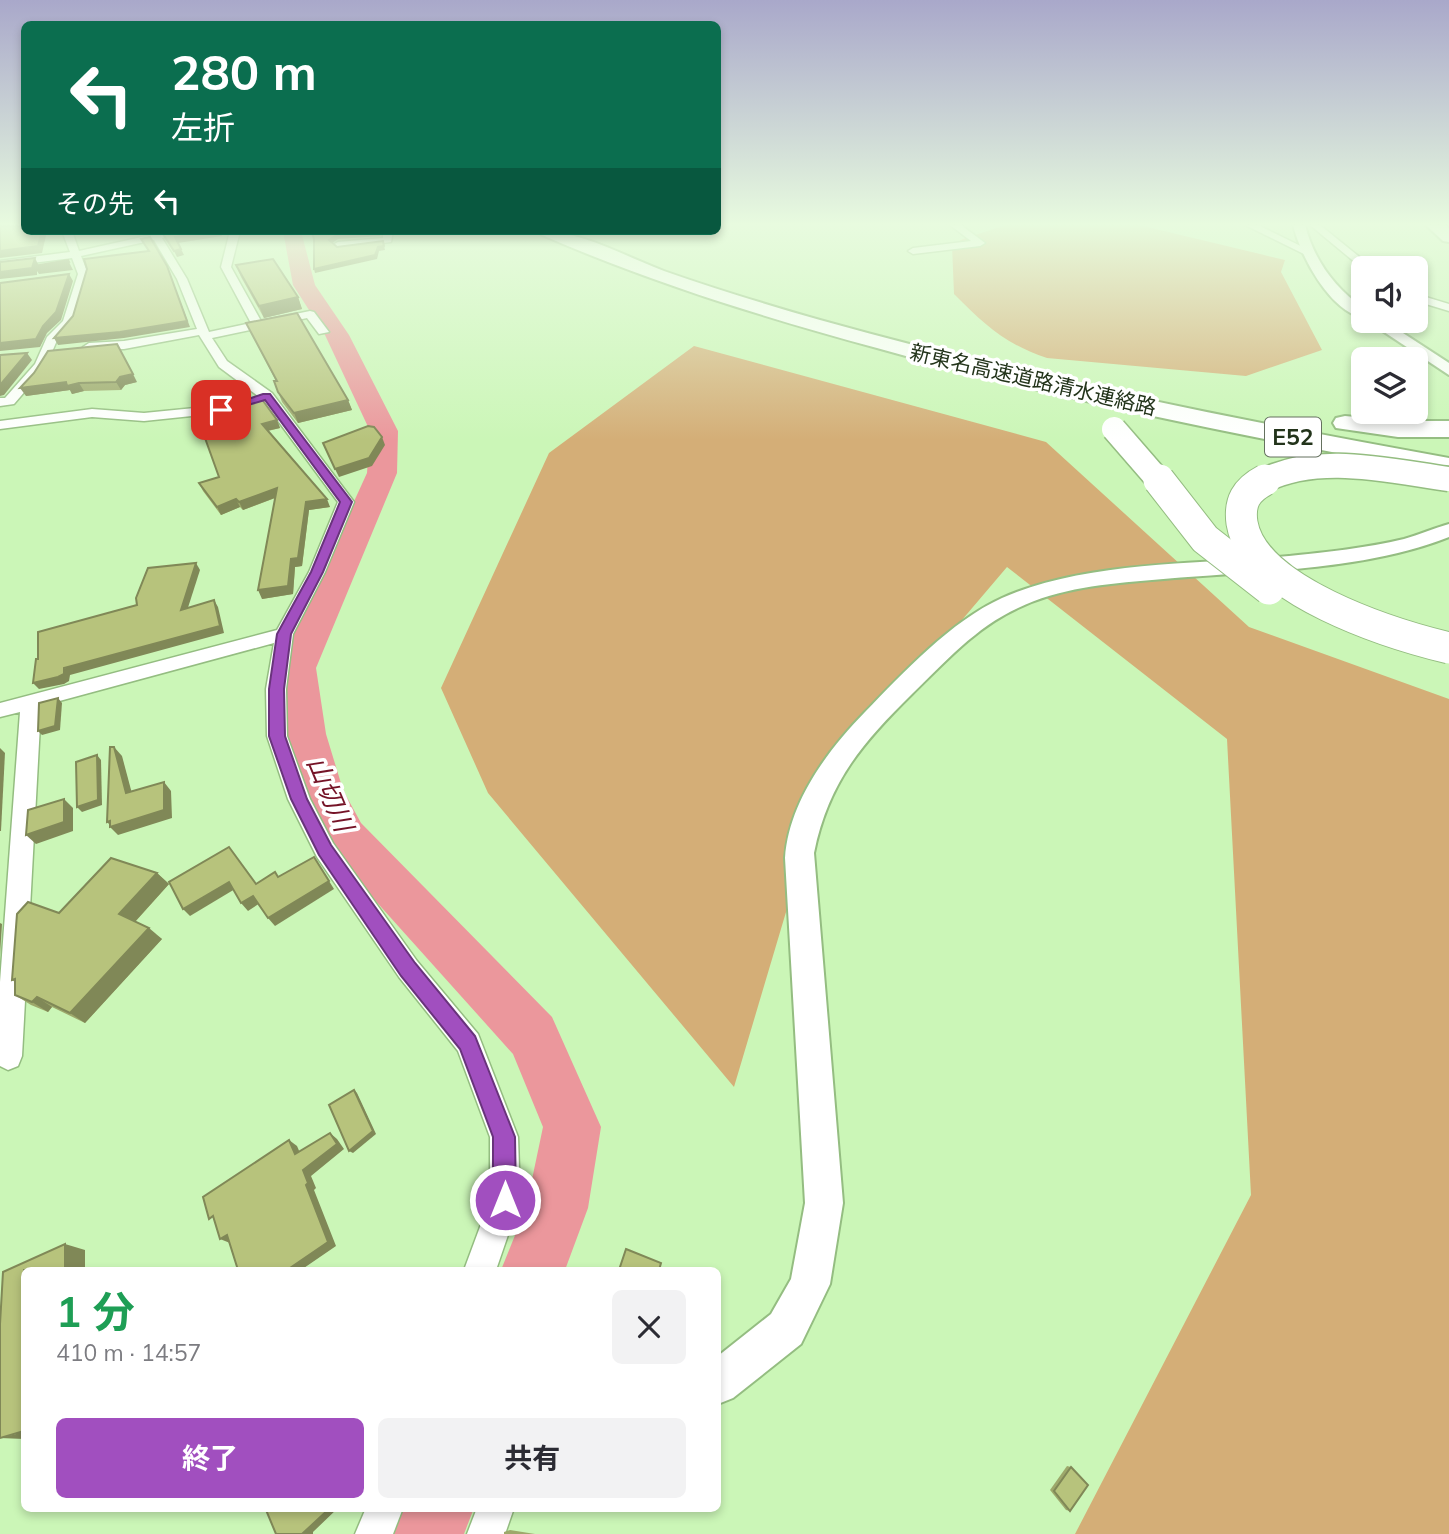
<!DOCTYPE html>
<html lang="ja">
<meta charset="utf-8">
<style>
:root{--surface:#fff;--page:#f2f2f3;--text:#2b2b33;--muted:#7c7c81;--accent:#a14fbf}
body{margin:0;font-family:Mulish,"Noto Sans JP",sans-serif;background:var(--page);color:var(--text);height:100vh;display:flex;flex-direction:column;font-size:26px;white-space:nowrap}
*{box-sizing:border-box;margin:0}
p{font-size:23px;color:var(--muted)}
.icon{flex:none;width:38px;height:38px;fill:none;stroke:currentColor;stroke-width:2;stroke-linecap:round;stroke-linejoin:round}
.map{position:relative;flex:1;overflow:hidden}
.side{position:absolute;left:21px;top:1267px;width:700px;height:245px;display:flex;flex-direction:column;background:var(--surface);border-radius:10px;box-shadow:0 4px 10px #0003}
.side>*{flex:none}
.top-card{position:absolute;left:21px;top:21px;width:700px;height:214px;border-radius:10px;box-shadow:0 4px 10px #0003;background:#0b6e4f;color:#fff;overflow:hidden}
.tools{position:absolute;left:1351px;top:256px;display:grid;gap:14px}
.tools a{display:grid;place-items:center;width:77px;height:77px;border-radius:10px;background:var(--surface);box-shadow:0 4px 10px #0003;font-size:35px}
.pin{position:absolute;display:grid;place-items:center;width:60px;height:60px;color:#fff;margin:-30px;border-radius:14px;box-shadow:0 4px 10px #0006}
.me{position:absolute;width:77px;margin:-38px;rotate:0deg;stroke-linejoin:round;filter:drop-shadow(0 0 5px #0008)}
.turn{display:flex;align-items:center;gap:24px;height:147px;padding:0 35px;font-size:32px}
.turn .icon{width:91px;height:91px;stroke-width:2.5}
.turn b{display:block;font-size:49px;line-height:60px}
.then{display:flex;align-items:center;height:66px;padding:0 35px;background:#0003;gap:14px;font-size:26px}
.round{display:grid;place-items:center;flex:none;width:74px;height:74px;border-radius:10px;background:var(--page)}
.summary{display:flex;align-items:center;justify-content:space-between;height:119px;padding:0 35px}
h1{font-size:42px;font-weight:700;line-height:52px;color:#1e9e55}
.cta{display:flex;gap:14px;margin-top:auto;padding:14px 35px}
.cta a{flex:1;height:80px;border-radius:10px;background:var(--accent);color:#fff;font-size:28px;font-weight:700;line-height:80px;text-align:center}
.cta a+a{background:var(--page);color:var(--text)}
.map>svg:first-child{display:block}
.green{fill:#d4ae77}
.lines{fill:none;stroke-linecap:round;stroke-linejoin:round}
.river{fill:#eb979c;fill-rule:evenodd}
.minor-casing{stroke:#94bd81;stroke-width:3}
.tertiary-casing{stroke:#94bd81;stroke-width:4}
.motorway-casing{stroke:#94bd81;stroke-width:4}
.minor{fill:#fff;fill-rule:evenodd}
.tertiary{fill:#fff;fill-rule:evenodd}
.motorway{fill:#fff;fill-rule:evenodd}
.motorway-bridge-far1-casing{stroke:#94bd81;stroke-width:27;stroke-linecap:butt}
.motorway-bridge-casing{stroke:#94bd81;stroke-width:33;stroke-linecap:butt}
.motorway-bridge-far1{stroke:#fff;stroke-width:24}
.motorway-bridge{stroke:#fff;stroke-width:31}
.wall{fill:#9da86b}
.shaded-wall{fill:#808857}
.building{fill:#b7c37c;stroke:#808857;stroke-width:2}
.route{fill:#a14fbf;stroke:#69337c;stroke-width:2}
.labels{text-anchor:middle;stroke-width:7;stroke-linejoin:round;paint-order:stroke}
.far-street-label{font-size:21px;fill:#23341b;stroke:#fff}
.shield{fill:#fff;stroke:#65715f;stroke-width:2}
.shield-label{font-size:23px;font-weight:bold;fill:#23341b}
.water-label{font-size:26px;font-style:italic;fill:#751327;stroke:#fff}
</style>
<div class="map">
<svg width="1449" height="1534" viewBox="0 0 1449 1534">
<rect width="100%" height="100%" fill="#cbf6b7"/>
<g class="green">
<path d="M1006 225H1139L1285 260 1281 272 1322 350 1246 376 1047 358C1005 344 985 325 954 294L952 245 963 239Z"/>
<path d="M694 346 1046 442 1249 627 1449 699V1534H1075L1251 1195 1227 739 1007 567 825 781 734 1087 488 793 441 688 549 453Z"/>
</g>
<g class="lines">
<g class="river">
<path d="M283 231H301L315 285 349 335 398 431 397 473 316 668 326 734 343 790 361 823 552 1017 601 1127 588 1208 565 1270H501L526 1208 543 1127 513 1054 329 849 301 790 286 734 278 668 367 473 370 431 325 335 293 285Z"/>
<path d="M399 1508H474L464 1534H388Z"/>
</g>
<g class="minor-casing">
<g id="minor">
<path d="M950 225H961L985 243 980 246 913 254 908 251 913 248 971 241Z"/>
<path d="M1245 225H1258L1315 253 1306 255Z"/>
<path d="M1310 225H1320L1373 268 1363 269Z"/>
<path d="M62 231H72L79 251 151 235 148 231H186L162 238 187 279 209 332 251 323 221 267 230 231H240L231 267 261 321 310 311 314 312 329 332 319 334 307 318 212 338 227 361 272 393 354 502 325 572 293 634 286 689 287 736 310 799 333 843 417 961 478 1034 518 1137 520 1200 496 1270H464L490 1200V1137L458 1051 399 977 317 857 288 799 267 736 266 689 274 643 41 706 22 1056 18 1066 8 1070 0 1066V982L20 712 0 717V703L277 630 309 572 338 502 262 399 219 367 199 335 124 349 85 350 83 347 89 343 124 341 197 329 177 279 154 240 81 256 88 274 74 322 58 338 45 368 14 404 0 406V398H5L35 364 47 337 63 321 78 274 72 258 0 267V261L70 252Z"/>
<path d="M383 231H393L391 242 338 248 333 245 338 242 383 238Z"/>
<path d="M1416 294 1449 304V311L1416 301Z"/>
<path d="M225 405 232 409 230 412 144 421 92 417 0 429V421L92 409 144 413Z"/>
<path d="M366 1508H403L393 1534H355Z"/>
<path d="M477 1508H514L505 1534H467Z"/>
</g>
</g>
<g class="tertiary-casing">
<g id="tertiary">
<path d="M1293 225H1305C1314 260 1334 287 1363 308V318C1329 310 1301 257 1293 225Z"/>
<path d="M1366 320H1383L1449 363V375Z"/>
<path d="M1449 524V537C1362 572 1245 571 1152 580 1106 584 1059 588 1018 608 976 627 944 663 912 694 862 743 828 783 814 853L843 1203 830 1284 801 1344 733 1398 718 1404V1356L771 1314 791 1279 805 1203 785 858C789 802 827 751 865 712 904 672 951 621 1002 598 1084 561 1200 564 1289 556 1327 552 1366 548 1404 539 1419 535 1434 528 1449 524Z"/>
</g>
</g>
<g class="motorway-casing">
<g id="motorway">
<path d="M1426 225H1445L1449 228V242L1443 241Z"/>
<path d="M539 231C582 231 624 256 664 271 715 289 768 305 820 320 1027 378 1237 420 1449 458V474C1257 439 1065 401 877 348 763 317 650 282 542 235Z"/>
<path d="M1345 416 1398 421H1449V437H1398L1336 428 1333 423 1336 418Z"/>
</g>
</g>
<use href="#minor" class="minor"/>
<use href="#tertiary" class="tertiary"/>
<use href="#motorway" class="motorway"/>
<g class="motorway-bridge-far1-casing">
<g id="motorway-bridge-far1">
<path d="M1114 429 1160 482"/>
<path d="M1261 482C1317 452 1390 471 1449 479"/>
</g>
</g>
<g class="motorway-bridge-casing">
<g id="motorway-bridge">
<path d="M1159 480 1205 539 1269 589"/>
<path d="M1265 480C1246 490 1239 502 1242 523 1253 591 1391 634 1449 648"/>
</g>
</g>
<use href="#motorway-bridge-far1" class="motorway-bridge-far1"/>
<use href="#motorway-bridge" class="motorway-bridge"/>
</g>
<g class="wall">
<path d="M236 265 298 297 302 309 264 318 241 277Z"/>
<path d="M246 323 348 400 352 410 298 423 282 402 274 381H276Z"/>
<path d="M34 373 137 382 125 385 121 390 84 391 72 394 70 390 26 396Z"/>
<path d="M277 420 280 428 268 431 330 507 309 510 302 566 295 567 293 594 262 599 275 498 243 510 240 507 221 515 203 491 199 483 219 477Z"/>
<path d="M157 873 169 884 135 922 162 939 85 1023 52 1007 48 1012 31 1005 15 995V982L12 980 59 913Z"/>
<path d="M1067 1466 1071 1467 1070 1511 1066 1510 1050 1490Z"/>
<path d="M510 1530 535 1534H504V1532Z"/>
</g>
<g class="shaded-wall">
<path d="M42 231H47L42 253 0 258V251Z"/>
<path d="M136 231H147L146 233 138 235Z"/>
<path d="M213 231H224L220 232 222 236 178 243 175 237Z"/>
<path d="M382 231 380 236 338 239 331 244 329 240 337 235Z"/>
<path d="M383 241 385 250 379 251 377 259 315 273 314 269 378 247Z"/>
<path d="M181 249 184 255 177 257 174 251Z"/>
<path d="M35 258 39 266 68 260 73 270 39 274 37 271V275L0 279V272Z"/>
<path d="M167 266 190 327 124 338 58 345 54 338Z"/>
<path d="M69 274 73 281 61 320 47 333 40 347 0 351V343Z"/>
<path d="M298 297 302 309 264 318 259 306Z"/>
<path d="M27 353 32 360 4 395 0 396V385Z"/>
<path d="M133 374 137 382 125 385 121 390 116 382 120 377Z"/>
<path d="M66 382 79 383 84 391 72 394 70 390 26 396 20 388Z"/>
<path d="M348 400 352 410 298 423 294 413Z"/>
<path d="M277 420 280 428 266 431 262 424Z"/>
<path d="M382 437 385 445 372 466 339 477 335 469Z"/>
<path d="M277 488 280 496 243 510 239 502Z"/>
<path d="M236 499 240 507 221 515 217 507Z"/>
<path d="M327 499 330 507 309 510 302 566 295 567 293 594 262 599 258 590 291 559 306 502Z"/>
<path d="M196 563 200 570 185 617 181 610Z"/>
<path d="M214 600 218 607 224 633 70 675 69 681 64 684 39 689 33 683Z"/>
<path d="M58 698 62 703 60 730 42 735 38 731Z"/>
<path d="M114 747 122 756 134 801 126 793Z"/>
<path d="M0 748 5 753 1 831H0Z"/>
<path d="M97 755 101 760 102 805 82 812 77 807Z"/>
<path d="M164 782 171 791 172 818 118 835 110 827 111 826 107 822Z"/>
<path d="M64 799 73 808V831L36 844 26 835Z"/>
<path d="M314 857 334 889 275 926 268 918Z"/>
<path d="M157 873 169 884 132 925 119 914Z"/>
<path d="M229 882 235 889 190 916 183 909Z"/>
<path d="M253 896 260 903 248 911 241 903Z"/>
<path d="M0 923 2 924 0 955Z"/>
<path d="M149 928 162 939 85 1023 70 1013Z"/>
<path d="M37 997 52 1007 48 1012 32 1002Z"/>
<path d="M354 1090 357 1093 376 1134 353 1153 349 1151Z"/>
<path d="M330 1133 337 1139 344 1149 311 1176 316 1188 314 1190 336 1246 301 1270H287L303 1170Z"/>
<path d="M289 1140 297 1146 303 1160 295 1154Z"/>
<path d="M227 1235 230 1243 220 1239Z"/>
<path d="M65 1244 85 1250V1270H65Z"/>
<path d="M0 1430 24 1431V1439L0 1438 16 1434 0 1433Z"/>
<path d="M330 1508H338L313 1532V1534H302Z"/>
</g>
<g class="building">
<path d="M0 226H24V231H42L38 246 0 251Z"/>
<path d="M172 231H213L175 237 181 249 174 251 163 234Z"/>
<path d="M309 231H380L337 235 329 240 337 247 383 241 384 246 378 247 375 255 314 269V239L312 233H309Z"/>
<path d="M150 237 167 266 187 321 120 332 54 338 73 316 87 269 84 259 149 251 141 239Z"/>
<path d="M35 258 32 268 0 272V262Z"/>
<path d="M273 259 298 297 259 306 236 265Z"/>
<path d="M68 260 69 262 34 266Z"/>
<path d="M69 274 56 312 43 326 36 339 0 343V283Z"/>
<path d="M297 313 348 400 294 413 278 392 274 381H277L246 323Z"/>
<path d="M117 344 133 374 120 377 116 382 79 383 67 386 66 382 20 388 34 373 48 351Z"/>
<path d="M27 353 0 385V355Z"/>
<path d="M261 398 277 420 262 424 327 499 306 502 298 558 291 559 288 586 258 590 277 488 239 502 236 499 217 507 199 483 219 477 196 413Z"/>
<path d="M368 426 374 427 382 437 369 458 335 469 323 443Z"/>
<path d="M196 563 181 610 214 600 220 626 64 668V674L58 677 33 683 36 659H38V632L137 605 136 598 148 568Z"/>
<path d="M58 698 55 726 38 731 39 703Z"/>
<path d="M110 747H114L126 793 164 782V810L110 827V821L107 822Z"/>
<path d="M97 755 98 800 77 807 76 762Z"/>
<path d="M64 799V822L26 835 28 810Z"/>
<path d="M229 847 256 884 275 872 278 877 314 857 329 881 268 918 253 896 241 903 229 882 183 909 169 882Z"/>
<path d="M111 858 157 873 119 914 149 928 70 1013 37 997 32 1002 15 995V979L12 980 17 914 28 902 59 913Z"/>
<path d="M354 1090 373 1131 349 1151 329 1105Z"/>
<path d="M330 1133 337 1144 303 1170 308 1183 306 1185 328 1242 287 1270H279L278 1269 275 1270H238L227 1235 220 1239 213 1216 209 1219 203 1197 289 1140 295 1154Z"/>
<path d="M65 1244V1270H24V1431L0 1438V1324L3 1272Z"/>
<path d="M626 1249 661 1263 659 1270H619Z"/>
<path d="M1071 1467 1088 1485 1070 1511 1054 1491Z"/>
<path d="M268 1508H330L302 1534H276L266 1510Z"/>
</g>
<linearGradient id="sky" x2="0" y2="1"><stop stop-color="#a9a8ca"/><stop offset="0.51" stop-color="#e8fbdf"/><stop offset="1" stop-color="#e8fbdf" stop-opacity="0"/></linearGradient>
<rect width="1449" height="440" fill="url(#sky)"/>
<path class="route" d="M263 394H270L352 502 323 572 291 634 284 689 285 736 307 799 331 845 415 963 475 1036 515 1137 516 1200 513 1208 505 1211 496 1208 493 1200V1137L460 1049 401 976 319 855 291 799 269 736V689L277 634 311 572 340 502 265 400 221 413 216 410Z"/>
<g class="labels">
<g class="far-street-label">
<text transform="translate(1033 380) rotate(13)" y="7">新東名高速道路清水連絡路</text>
</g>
<rect class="shield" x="1265" y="417.5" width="56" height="39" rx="5"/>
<g class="shield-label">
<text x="1293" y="445">E52</text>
</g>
<g class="water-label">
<text transform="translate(330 794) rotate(67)" y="9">山切川</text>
</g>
</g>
</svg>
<div class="tools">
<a><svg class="icon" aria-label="sound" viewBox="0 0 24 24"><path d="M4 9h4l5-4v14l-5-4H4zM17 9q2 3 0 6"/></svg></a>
<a><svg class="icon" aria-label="layers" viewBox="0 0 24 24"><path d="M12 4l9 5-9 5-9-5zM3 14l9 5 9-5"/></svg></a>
</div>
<div class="pin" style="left:221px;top:410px;background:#d93025"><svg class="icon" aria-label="arrive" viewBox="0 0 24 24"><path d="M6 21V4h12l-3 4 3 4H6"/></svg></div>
<svg class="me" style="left:505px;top:1200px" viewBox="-20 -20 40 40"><circle r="17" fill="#a14fbf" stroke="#fff" stroke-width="3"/><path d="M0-11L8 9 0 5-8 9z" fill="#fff"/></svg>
<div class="top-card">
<div class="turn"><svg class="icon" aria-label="left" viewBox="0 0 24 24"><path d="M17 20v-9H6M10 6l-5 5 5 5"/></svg><div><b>280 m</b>左折</div></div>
<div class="then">その先<svg class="icon" aria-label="left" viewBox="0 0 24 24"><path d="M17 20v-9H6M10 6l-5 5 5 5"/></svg></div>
</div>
<section class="side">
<div class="summary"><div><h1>1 分</h1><p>410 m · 14:57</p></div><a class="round"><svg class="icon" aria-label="close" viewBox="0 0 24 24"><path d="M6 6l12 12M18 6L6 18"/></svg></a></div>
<div class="cta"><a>終了</a><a>共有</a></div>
</section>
</div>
